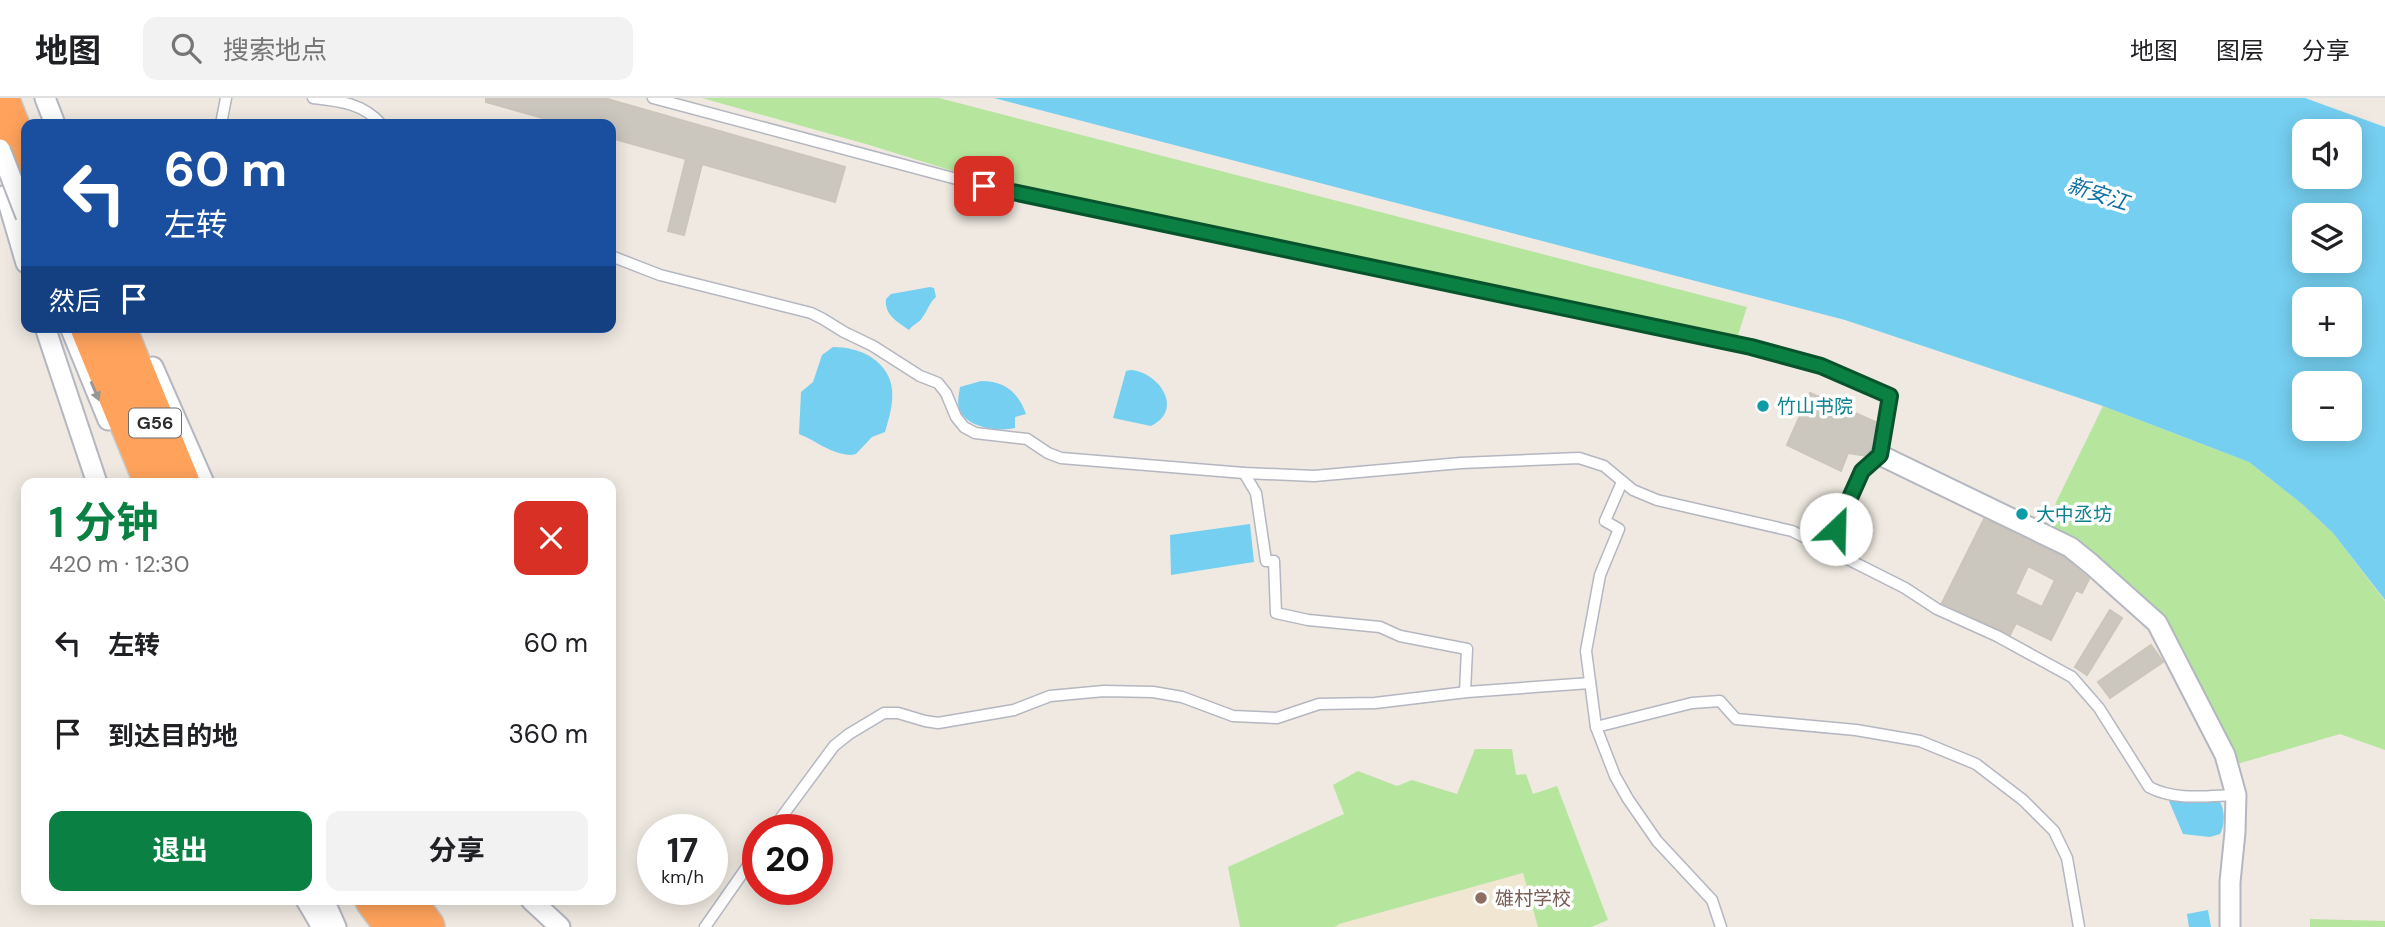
<!DOCTYPE html>
<html lang="zh">
<meta charset="utf-8">
<style>
:root{--surface:#fff;--page:#f2f2f2;--text:#202124;--muted:#757577;--line:#e0e0e0;--accent:#0b8043}
body{margin:0;font-family:"DM Sans","Noto Sans SC",sans-serif;background:var(--page);color:var(--text);height:100vh;display:flex;flex-direction:column;font-size:26px;white-space:nowrap}
*{box-sizing:border-box;margin:0}
p{font-size:23px;color:var(--muted)}
.icon{flex:none;width:38px;height:38px;fill:none;stroke:currentColor;stroke-width:2;stroke-linecap:round;stroke-linejoin:round}
.map{position:relative;flex:1;overflow:hidden}
.panel{position:absolute;left:21px;top:380px;width:595px;height:427px;display:flex;flex-direction:column;background:var(--surface);border-radius:14px;box-shadow:0 4px 18px #0003}
.panel>*{flex:none}
.guide{position:absolute;left:21px;top:21px;width:595px;height:214px;border-radius:14px;box-shadow:0 4px 18px #0003;background:#1a4fa0;color:#fff;overflow:hidden}
.controls{position:absolute;left:2292px;top:21px;display:grid;gap:14px}
.controls a{display:grid;place-items:center;width:70px;height:70px;border-radius:14px;background:var(--surface);box-shadow:0 4px 18px #0003;font-size:35px}
.speed{position:absolute;left:637px;top:716px;display:flex;gap:14px;font-size:35px;font-weight:700;text-align:center}
.speed>*{display:grid;place-content:center;width:91px;height:91px;border-radius:50%;background:var(--surface);box-shadow:0 4px 18px #0003;line-height:1}
.speed small{font-size:18px;font-weight:400}
.speed .limit{border:10px solid #d22;background:#fff;color:#111}
.pin{position:absolute;display:grid;place-items:center;width:60px;height:60px;color:#fff;margin:-30px;border-radius:14px;box-shadow:0 4px 10px #0006}
.me{position:absolute;width:77px;margin:-38px;rotate:24deg;stroke-linejoin:round;filter:drop-shadow(0 0 5px #0008)}
.turn{display:flex;align-items:center;gap:24px;height:147px;padding:0 28px;font-size:32px}
.turn .icon{width:91px;height:91px;stroke-width:2.5}
.turn b{display:block;font-size:49px;line-height:60px}
.then{display:flex;align-items:center;height:66px;padding:0 28px;background:#0003;gap:14px;font-size:26px}
.round{display:grid;place-items:center;flex:none;width:74px;height:74px;border-radius:14px;background:var(--page)}
.headline{display:flex;align-items:center;justify-content:space-between;height:119px;padding:0 28px}
h1{font-size:42px;font-weight:700;line-height:52px;color:var(--accent)}
.action{display:flex;gap:14px;margin-top:auto;padding:14px 28px}
.action a{flex:1;height:80px;border-radius:14px;background:var(--accent);color:#fff;font-size:28px;font-weight:700;line-height:80px;text-align:center}
.action a+a{background:var(--page);color:var(--text)}
ul{padding:0;list-style:none}
li{display:flex;align-items:center;gap:21px;height:91px;padding:0 28px}
li div{flex:1}
li b{display:block;font-size:26px}
li em{font-style:normal}
header{display:flex;align-items:center;gap:42px;box-sizing:border-box;height:98px;padding:0 35px;background:var(--surface);border-bottom:2px solid var(--line)}
header strong{font-size:33px}
nav{display:flex;gap:38px;margin-inline-start:auto;font-size:24px}
.search{width:490px;height:63px;background:var(--page);display:flex;align-items:center;gap:18px;box-sizing:border-box;padding:0 24px;border-radius:14px;color:var(--muted);font-size:26px}
.map>svg:first-child{display:block}
.education{fill:#f0e6d1}
.green{fill:#b6e59e}
.water{fill:#75cff0;fill-rule:evenodd}
.building{fill:#cbc7bf;stroke:#cbc5ba;stroke-width:2;fill-rule:evenodd}
.lines{fill:none;stroke-linecap:round;stroke-linejoin:round}
.service-casing{stroke:#b4b7c1;stroke-width:13}
.minor-casing{stroke:#b4b7c1;stroke-width:23}
.motorway-casing{stroke:#c9c9c9;stroke-width:40}
.service{stroke:#fff;stroke-width:10}
.minor{stroke:#fff;stroke-width:19}
.motorway{stroke:#ffa35c;stroke-width:37}
.minor-bridge-casing{stroke:#b4b7c1;stroke-width:23;stroke-linecap:butt}
.minor-bridge{stroke:#fff;stroke-width:19}
.oneway{fill:#969696}
.route-casing{stroke:#07532c;stroke-width:18}
.route{stroke:#0b8043;stroke-width:12}
.culture-dot{fill:#0f9aa8;stroke:#fff;stroke-width:2.5}
.education-dot{fill:#8d6e63;stroke:#fff;stroke-width:2.5}
.labels{text-anchor:middle;stroke-width:7;stroke-linejoin:round;paint-order:stroke}
.shield{fill:#fff;stroke:#6d6d6d;stroke-width:2}
.shield-label{font-size:18px;font-weight:bold;fill:#2e2e2e}
.culture-label{font-size:19px;fill:#0d838f;stroke:#fff;text-anchor:start}
.education-label{font-size:19px;fill:#785e54;stroke:#fff;text-anchor:start}
.water-label{font-size:21px;font-style:italic;fill:#0d6fa3;stroke:#fff}
</style>
<header>
<strong>地图</strong>
<div class="search"><svg class="icon" aria-label="search" viewBox="0 0 24 24"><circle cx="10" cy="10" r="6"/><path d="M15 15l6 6"/></svg>搜索地点</div>
<nav><a>地图</a><a>图层</a><a>分享</a></nav>
</header>
<div class="map">
<svg width="2385" height="829" viewBox="0 0 2385 829">
<rect width="100%" height="100%" fill="#efe9e1"/>
<path class="education" d="M1523 775 1538 829H1335L1339 826Z"/>
<g class="green">
<path d="M702 0H939L1747 209 1737 240 969 78 866 46Z"/>
<path d="M2103 308 2249 364 2302 406 2333 435 2385 503V652L2340 636 2237 666 2166 522 2044 429Z"/>
<path d="M1475 651H1512L1516 677 1526 676 1533 696 1557 688 1608 822 1591 829H1538L1523 775 1339 826 1335 829H1240L1228 769 1344 716 1333 687 1358 673 1397 688 1412 682 1457 696Z"/>
<path d="M2310 821 2385 823V829H2310Z"/>
</g>
<g class="water">
<path d="M994 0H2305L2385 29V502L2333 435 2302 406 2249 364 2103 308 1845 222ZM2350 33V79H2305V33ZM2350 117V163H2305V117ZM2350 201V247H2305V201ZM2350 285V331H2305V285Z"/>
<path d="M930 189 934 190 936 199C929 205 928 212 922 220 919 225 913 226 909 232 898 224 884 217 886 201L891 196Z"/>
<path d="M833 249C846 249 860 252 871 259 900 279 894 305 885 334L872 339 856 356 851 357C830 356 817 343 799 336L801 294 813 284 822 257Z"/>
<path d="M1131 272C1158 274 1185 311 1151 328L1113 320 1126 273Z"/>
<path d="M981 283C1005 283 1018 294 1026 316L1015 319V330C998 334 967 330 959 311 957 305 959 296 960 289Z"/>
<path d="M1250 426 1254 464 1171 477 1170 437Z"/>
<path d="M2169 703 2220 704C2225 713 2225 727 2220 736L2210 739 2183 736Z"/>
<path d="M2208 812 2211 829H2189L2187 816Z"/>
</g>
<g class="building">
<path d="M486 0H604L845 69 835 104 702 66 684 137 668 133 686 61 611 40V26H564L486 4Z"/>
<path d="M1810 295 1878 325 1874 346 1869 351 1868 358 1848 355 1841 373 1787 347Z"/>
<path d="M1984 421 2063 459 2089 481 2082 495 2076 492 2051 542 2016 525 2010 537 1942 505ZM2028 468 2055 482 2042 509 2015 496Z"/>
<path d="M2110 512 2122 520 2087 577 2075 569Z"/>
<path d="M2151 547 2163 564 2110 600 2098 584Z"/>
</g>
<g class="lines">
<g class="service-casing">
<g id="service">
<path d="M313 0C339 3 363 5 381 26"/>
<path d="M653 0 1009 95 1751 249 1821 269 1890 297 1880 357 1862 373 1827 451"/>
<path d="M221 26 226 0"/>
<path d="M611 158 660 177 811 215 823 221 844 234 873 248 920 278 938 285 946 295 956 319 964 329 975 335 1027 341 1048 355 1061 360 1244 375 1314 378 1461 365 1579 360 1604 368 1633 392 1657 402 1792 433 1905 490 1937 511 1997 538 2072 579 2099 610 2149 689C2175 703 2206 698 2236 697"/>
<path d="M1244 375 1256 395 1266 463H1274L1276 515 1308 522 1380 529 1400 538 1467 551 1465 594"/>
<path d="M1622 384 1605 423 1619 431 1600 477 1586 553 1596 629 1615 678 1628 701 1657 743 1712 802 1721 829"/>
<path d="M1596 629 1692 605 1720 603 1736 621 1856 632 1920 643 1976 666 2023 702 2054 733 2067 760 2079 829"/>
<path d="M772 732 834 648 849 636 884 615H898L925 623 938 625 1014 612 1050 598 1104 593 1153 594 1182 599 1233 618 1277 620 1319 606 1375 605 1467 594 1590 585"/>
<path d="M705 829 758 753"/>
</g>
</g>
<g class="minor-casing">
<g id="minor">
<path d="M45 0 55 26"/>
<path d="M6 97 26 165"/>
<path d="M45 229 97 385"/>
<path d="M70 229 108 322"/>
<path d="M153 269 204 385"/>
<path d="M1880 357 2070 449 2091 466 2157 525 2225 657 2236 697 2235 734 2230 784V829"/>
<path d="M306 802 322 829"/>
<path d="M324 802 336 829"/>
<path d="M531 802 560 829"/>
</g>
</g>
<g class="motorway-casing">
<g id="motorway">
<path d="M0 0 26 67"/>
<path d="M89 229 153 385"/>
<path d="M117 229 181 385"/>
<path d="M374 802 394 829"/>
<path d="M406 802 426 829"/>
</g>
</g>
<use href="#service" class="service"/>
<use href="#minor" class="minor"/>
<use href="#motorway" class="motorway"/>
<g class="minor-bridge-casing">
<path id="minor-bridge" d="M0 51 26 118"/>
</g>
<use href="#minor-bridge" class="minor-bridge"/>
</g>
<defs><path id="oneway-solid" d="M-6-.8H1V-3.2L6.5 0L1 3.2V.8H-6Z" transform="scale(1.75)"/></defs>
<use class="oneway" href="#oneway-solid" transform="translate(95 293) rotate(67)"/>
<g class="lines">
<g class="route-casing">
<path id="route" d="M984 88 1751 249 1821 268 1890 298 1880 357 1862 373 1836 431"/>
</g>
<use href="#route" class="route"/>
</g>
<g class="culture-dot">
<circle cx="1763" cy="308" r="7"/>
<circle cx="2022" cy="416" r="7"/>
</g>
<circle class="education-dot" cx="1481" cy="800" r="7"/>
<g class="labels">
<rect class="shield" x="129" y="310.5" width="52" height="29" rx="5"/>
<g class="shield-label">
<text x="155" y="331">G56</text>
</g>
<g class="culture-label">
<text x="1777" y="315">竹山书院</text>
<text x="2036" y="423">大中丞坊</text>
</g>
<g class="education-label">
<text x="1495" y="807">雄村学校</text>
</g>
<g class="water-label">
<text transform="translate(2098 96) rotate(18)" y="7">新安江</text>
</g>
</g>
</svg>
<div class="controls">
<a><svg class="icon" aria-label="sound" viewBox="0 0 24 24"><path d="M4 9h4l5-4v14l-5-4H4zM17 9q2 3 0 6"/></svg></a>
<a><svg class="icon" aria-label="layers" viewBox="0 0 24 24"><path d="M12 4l9 5-9 5-9-5zM3 14l9 5 9-5"/></svg></a>
<a>+</a>
<a>−</a>
</div>
<div class="speed"><div>17<small>km/h</small></div><div class="limit">20</div></div>
<div class="pin" style="left:984px;top:88px;background:#d93025"><svg class="icon" aria-label="arrive" viewBox="0 0 24 24"><path d="M6 21V4h12l-3 4 3 4H6"/></svg></div>
<svg class="me" style="left:1836px;top:431px" viewBox="-20 -20 40 40"><circle r="19" fill="#fff"/><path d="M0-13L10 11 0 6-10 11z" fill="#0b8043"/></svg>
<div class="guide">
<div class="turn"><svg class="icon" aria-label="left" viewBox="0 0 24 24"><path d="M17 20v-9H6M10 6l-5 5 5 5"/></svg><div><b>60 m</b>左转</div></div>
<div class="then">然后<svg class="icon" aria-label="arrive" viewBox="0 0 24 24"><path d="M6 21V4h12l-3 4 3 4H6"/></svg></div>
</div>
<section class="panel">
<div class="headline"><div><h1>1 分钟</h1><p>420 m · 12:30</p></div><a class="round" style="background:#d93025;color:#fff"><svg class="icon" aria-label="close" viewBox="0 0 24 24"><path d="M6 6l12 12M18 6L6 18"/></svg></a></div>
<ul>
<li><svg class="icon" aria-label="left" viewBox="0 0 24 24"><path d="M17 20v-9H6M10 6l-5 5 5 5"/></svg><div><b>左转</b></div><em>60 m</em></li>
<li><svg class="icon" aria-label="arrive" viewBox="0 0 24 24"><path d="M6 21V4h12l-3 4 3 4H6"/></svg><div><b>到达目的地</b></div><em>360 m</em></li>
</ul>
<div class="action"><a>退出</a><a>分享</a></div>
</section>
</div>
